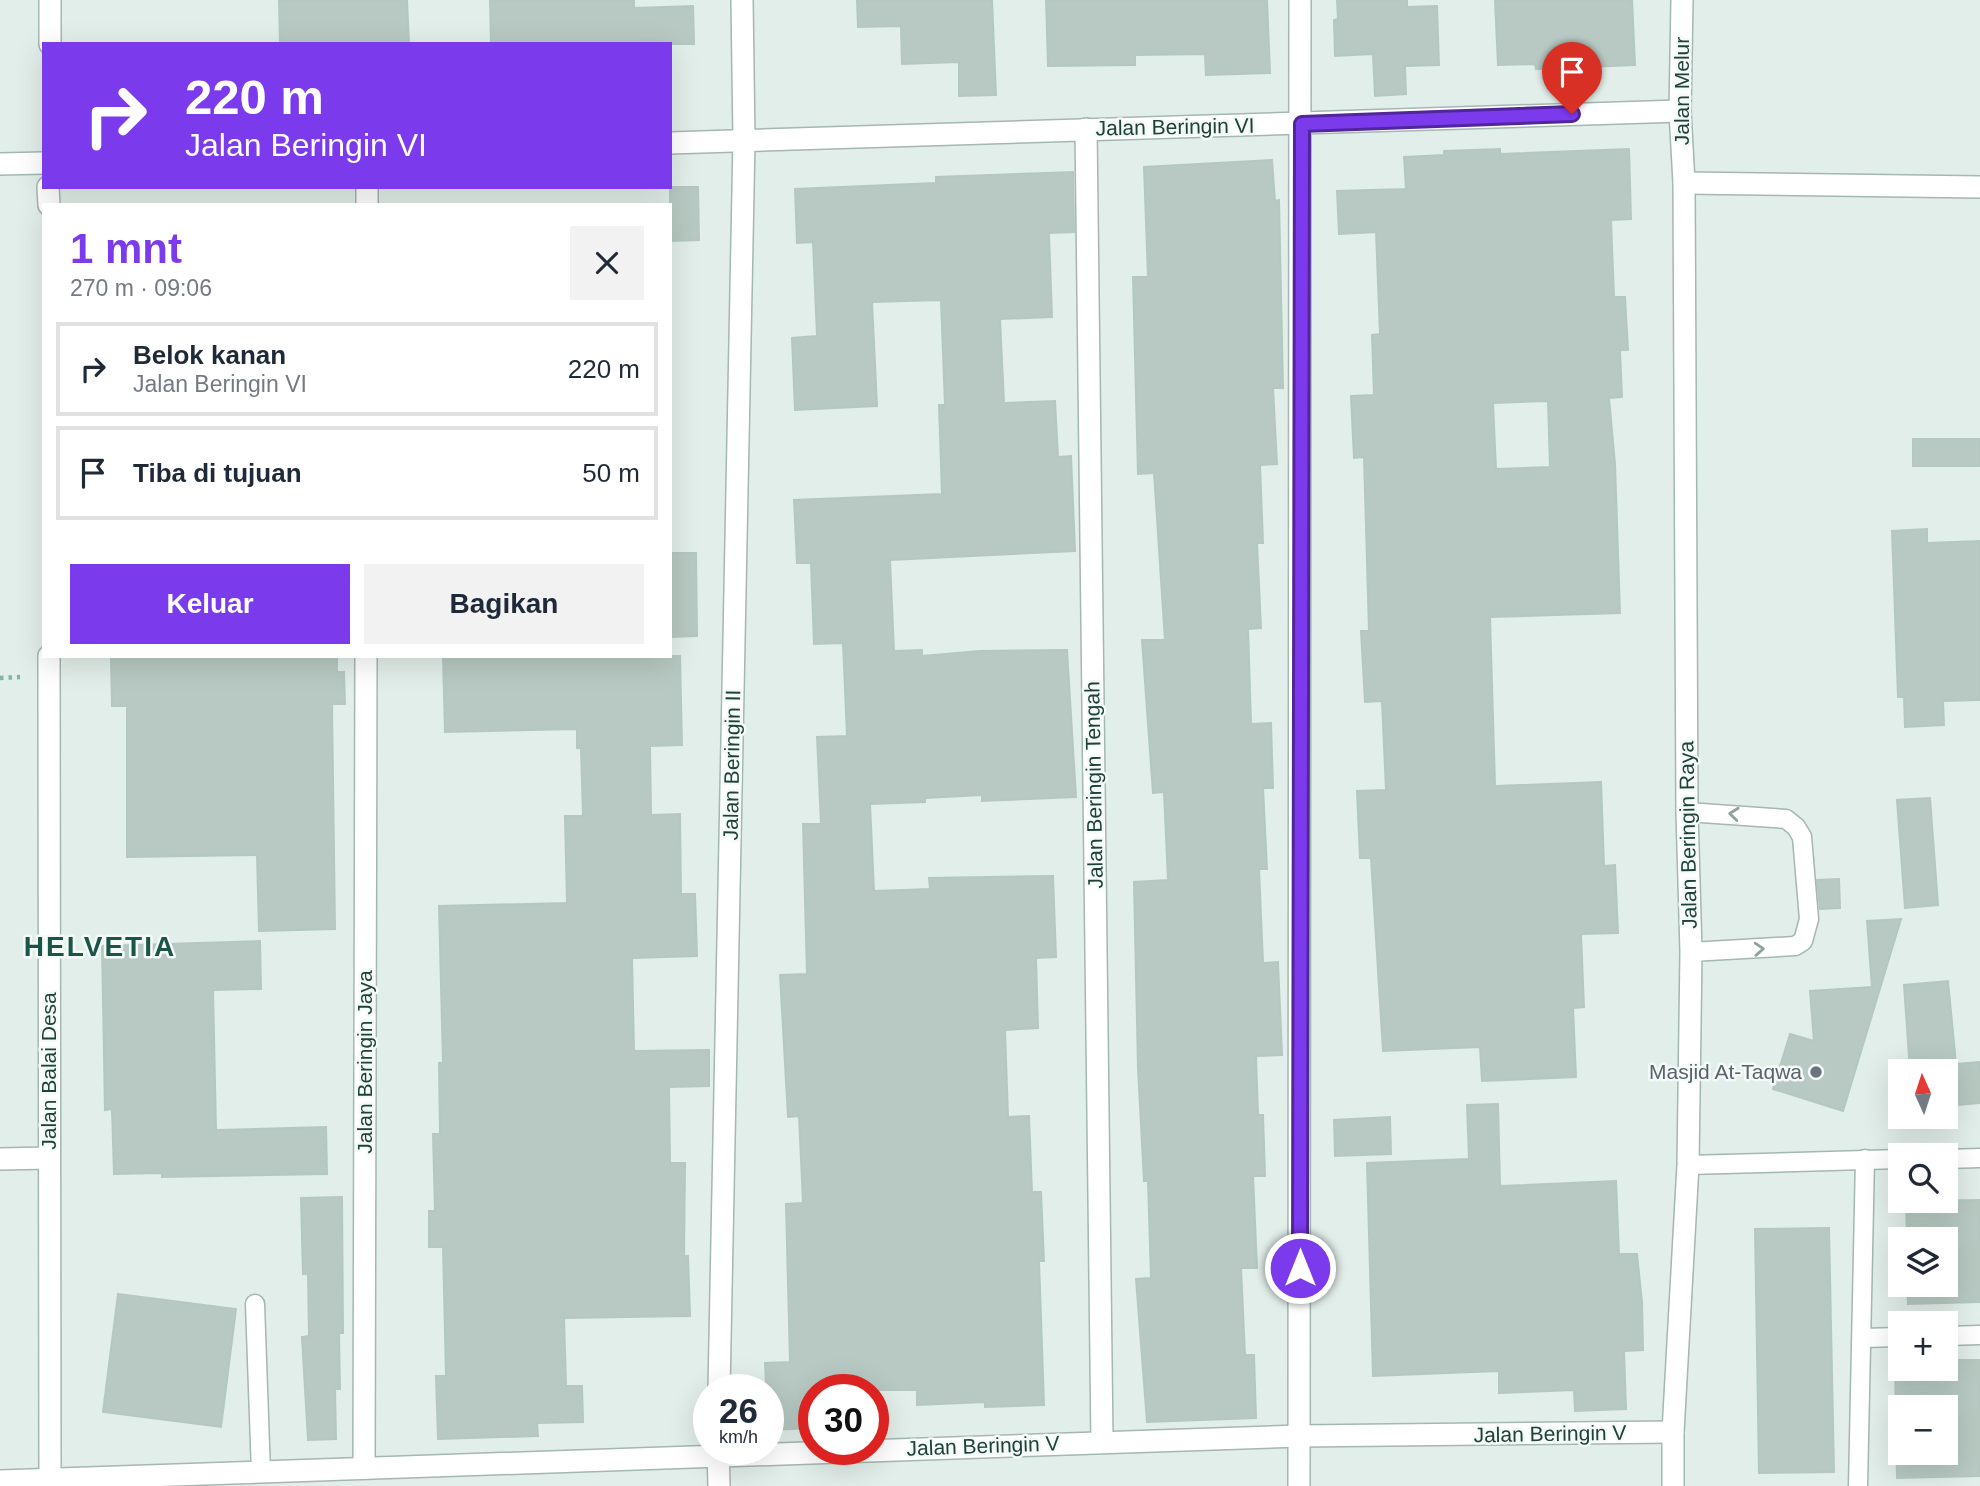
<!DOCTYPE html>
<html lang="id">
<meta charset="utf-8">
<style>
:root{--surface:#fff;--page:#f2f2f3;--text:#1f2937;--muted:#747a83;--line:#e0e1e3;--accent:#7c3aed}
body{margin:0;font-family:Arial,sans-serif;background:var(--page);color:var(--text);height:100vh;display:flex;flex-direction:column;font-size:26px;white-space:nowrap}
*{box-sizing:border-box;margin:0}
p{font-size:23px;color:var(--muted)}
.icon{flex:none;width:38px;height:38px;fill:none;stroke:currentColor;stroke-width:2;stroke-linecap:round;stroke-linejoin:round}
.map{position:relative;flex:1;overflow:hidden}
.drawer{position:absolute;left:42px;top:203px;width:630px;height:455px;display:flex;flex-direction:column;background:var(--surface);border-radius:0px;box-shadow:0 7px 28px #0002}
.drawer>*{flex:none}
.banner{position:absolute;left:42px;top:42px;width:630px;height:147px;border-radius:0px;box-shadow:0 7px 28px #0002;background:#7c3aed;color:#fff;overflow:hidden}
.needle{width:46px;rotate:357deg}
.fabs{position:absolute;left:1888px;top:1059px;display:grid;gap:14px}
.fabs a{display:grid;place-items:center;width:70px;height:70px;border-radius:0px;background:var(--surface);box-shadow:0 7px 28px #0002;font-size:35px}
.speed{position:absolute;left:693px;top:1374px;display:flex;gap:14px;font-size:35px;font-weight:700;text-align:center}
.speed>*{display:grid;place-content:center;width:91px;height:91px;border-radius:50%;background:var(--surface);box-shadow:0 7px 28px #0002;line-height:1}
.speed small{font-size:18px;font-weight:400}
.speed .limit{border:10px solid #d22;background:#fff;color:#111}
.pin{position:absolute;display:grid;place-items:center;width:60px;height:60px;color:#fff;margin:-72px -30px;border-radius:50% 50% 50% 0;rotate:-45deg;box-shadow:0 0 7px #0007}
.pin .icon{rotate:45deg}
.me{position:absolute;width:77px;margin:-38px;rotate:0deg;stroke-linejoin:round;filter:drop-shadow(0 0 5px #0008)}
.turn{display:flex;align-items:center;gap:24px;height:147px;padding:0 28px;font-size:32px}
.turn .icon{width:91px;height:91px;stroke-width:2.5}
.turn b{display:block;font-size:49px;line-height:60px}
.round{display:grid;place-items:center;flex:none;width:74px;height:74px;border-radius:0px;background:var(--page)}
.head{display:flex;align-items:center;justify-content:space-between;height:119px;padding:0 28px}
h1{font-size:42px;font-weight:600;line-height:52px;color:var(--accent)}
.button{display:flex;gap:14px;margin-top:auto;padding:14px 28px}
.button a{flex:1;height:80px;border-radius:0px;background:var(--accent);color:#fff;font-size:28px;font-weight:600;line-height:80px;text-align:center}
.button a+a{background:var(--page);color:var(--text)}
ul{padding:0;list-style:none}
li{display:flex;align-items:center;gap:21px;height:94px;margin:0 14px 10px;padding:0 14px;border:4px solid var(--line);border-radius:0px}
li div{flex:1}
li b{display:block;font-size:26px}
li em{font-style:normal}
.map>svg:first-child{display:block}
.building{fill:#b7c9c2;stroke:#b4c8c0;stroke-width:2;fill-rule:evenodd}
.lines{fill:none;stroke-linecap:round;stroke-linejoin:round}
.service-casing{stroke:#a4b7b1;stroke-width:21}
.minor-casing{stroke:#a4b7b1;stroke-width:24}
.path{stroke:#80b5a5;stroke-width:4.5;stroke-dasharray:3.5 5;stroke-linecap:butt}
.service{stroke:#fff;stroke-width:18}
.minor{stroke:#fff;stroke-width:21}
.oneway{stroke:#90a09c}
.route-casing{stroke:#51269a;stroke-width:18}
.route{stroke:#7c3aed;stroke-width:12}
.worship-dot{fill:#6b7280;stroke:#f3faf7;stroke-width:2.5}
.labels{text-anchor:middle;stroke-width:5;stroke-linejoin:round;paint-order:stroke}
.street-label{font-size:21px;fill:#204139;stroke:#f3faf7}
.worship-label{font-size:21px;fill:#5b616d;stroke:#f3faf7;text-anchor:end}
.district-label{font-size:28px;font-weight:bold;letter-spacing:2px;fill:#1a5548;stroke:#f3faf7}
</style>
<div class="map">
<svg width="1980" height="1486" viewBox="0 0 1980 1486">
<rect width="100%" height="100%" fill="#e2eee9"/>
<g class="building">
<path d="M279 0H407L409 44H280Z"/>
<path d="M490 0H634V8L693 6 694 44H491Z"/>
<path d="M857 0H992L996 95 959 96V62L902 64 901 26 858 27Z"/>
<path d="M1046 0H1267L1270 73 1206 75 1205 54 1135 55V65L1048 66Z"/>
<path d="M1337 0H1407V7L1437 6 1439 65 1405 66 1406 94 1375 96 1373 54 1335 56 1334 20 1338 19Z"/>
<path d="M1495 0H1632L1635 65 1536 69 1535 64 1498 65Z"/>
<path d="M1500 149V154L1629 149 1631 219 1611 220 1614 297H1625L1628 350H1620L1622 397 1609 398 1615 464 1620 613 1490 617 1495 786 1601 782 1604 866 1615 865 1618 933 1581 934 1584 1007 1573 1008 1576 1077 1482 1081 1480 1047 1383 1051 1371 858H1360L1357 791 1386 790 1382 701 1365 702 1361 631H1369L1364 457 1354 458 1351 396 1374 395 1372 335 1380 334 1376 232 1339 234 1337 191 1406 189 1404 157 1444 155V151ZM1548 401 1550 467 1496 469 1493 403Z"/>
<path d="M1272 160 1275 201 1279 200 1283 388H1273L1277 464 1260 465 1263 543H1257L1261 628 1248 629 1251 724 1271 723 1273 788H1263L1267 869H1259L1263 963 1278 962 1282 1055 1256 1056 1258 1115H1263L1265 1176H1253L1257 1268H1241L1245 1355H1254L1256 1418 1147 1422 1136 1279 1151 1278 1148 1181H1144L1138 1068 1134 882 1168 880 1164 792 1153 793 1142 640H1165L1154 473 1138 474 1133 277H1148L1144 167Z"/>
<path d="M1073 172 1074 232 1049 233 1052 317 1000 319 1004 403 1055 401 1058 457 1071 456 1075 551 890 560 894 651 922 650V656L980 651 1067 650 1076 797 982 801V795L925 798V802L870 804 874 891 930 889 929 878 1053 876 1056 957 1036 958 1038 1028 1005 1030 1008 1117 1029 1116 1032 1192H1041L1044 1261H1039L1044 1405 985 1407V1402L917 1405V1390H814V1428L768 1430 765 1363 790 1362 786 1204 803 1203 799 1116 788 1117 780 975 807 974 803 824H821L817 737 847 736 843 643 814 644 811 563H797L794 500 942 494 939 405H945L941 300 872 302 877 406 795 410 792 338 817 336 813 242 797 243 795 189 936 183V177Z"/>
<path d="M670 187H698L699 240 670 241Z"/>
<rect x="1913" y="439" width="67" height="27"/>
<path d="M1927 529V543L1980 541V700L1943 701 1944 725 1905 727 1904 697H1898L1892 531Z"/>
<path d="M670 553H696L697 636 670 637Z"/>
<path d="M111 656H337V672H344L345 704H332L335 929 259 931 257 855 127 857V706H112Z"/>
<path d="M443 656H680L682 745 650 746 651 815 680 814 681 894H695L697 956 632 958 634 1051 709 1050V1086L669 1087 670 1163H685L684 1256H688L690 1316 564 1318 566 1386H582L583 1422 537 1423 538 1436 438 1439 436 1376H446L443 1247H429V1211H435L433 1134H440L439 1063H443L439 906 567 903 565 816H583L581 748H577V729L445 732Z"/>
<path d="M1930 798 1938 905 1905 908 1897 800Z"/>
<path d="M1839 879 1840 908 1820 909 1817 880Z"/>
<path d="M1901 919 1843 1111 1773 1089 1790 1034 1814 1041 1810 991 1872 987 1867 921Z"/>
<path d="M260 941 261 989 213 990 216 1130 326 1127 327 1174 162 1177V1173L114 1174 112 1109 105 1110 102 946Z"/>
<path d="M1948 981 1956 1064 1980 1062V1103L1946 1106V1071H1910L1904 985Z"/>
<path d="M1498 1104 1500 1186 1616 1181 1619 1254H1637L1642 1302 1643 1350 1624 1351 1626 1409 1575 1411 1574 1390 1499 1393V1371L1373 1376 1367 1163 1469 1159 1467 1105Z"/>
<path d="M1390 1117 1391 1154 1335 1156 1334 1120Z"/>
<path d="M342 1197 343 1333H339L340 1389H335L336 1439 308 1440 302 1337 309 1336 308 1274H303L301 1198Z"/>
<path d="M1980 1200V1302L1908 1304 1907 1284H1946V1239H1907L1906 1201Z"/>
<path d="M1829 1228 1834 1472 1759 1473 1755 1229Z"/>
<path d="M118 1294 236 1309 221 1427 103 1412Z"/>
<path d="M1946 1360H1980V1476L1897 1478 1895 1361H1900V1368H1946ZM1900 1407H1946V1452H1900Z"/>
</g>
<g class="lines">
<g class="service-casing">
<g id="service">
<path d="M1687 812 1786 819 1796 827 1802 837 1809 919 1803 941 1795 946 1691 952"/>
<path d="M1946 1159 1980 1158"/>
<path d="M1688 1165 1900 1159"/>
<path d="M255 1304 261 1473"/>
<path d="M1946 1336 1980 1335"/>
<path d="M1863 1338 1900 1337"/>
<path d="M1858 1486 1865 1159"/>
</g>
</g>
<g class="minor-casing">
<g id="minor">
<path d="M50 44V0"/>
<path d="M1086 129 1102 1442"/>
<path d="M670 143 1680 111"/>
<path d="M0 164 44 163"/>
<path d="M1684 183 1980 187"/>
<path d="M48 187 49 205"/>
<path d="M367 205V187"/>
<path d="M49 656 50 1486"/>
<path d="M0 1159 49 1158"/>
<path d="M719 1390 744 140 742 0"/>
<path d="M718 1449 719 1486"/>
<path d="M364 1468 366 656"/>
<path d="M0 1481 1300 1436 1673 1432"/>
<path d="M1299 1486 1300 0"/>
<path d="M1673 1486V1432L1688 1165 1691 952 1687 812 1684 183 1680 111 1682 0"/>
</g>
</g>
<path class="path" d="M0 678 20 677"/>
<use href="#service" class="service"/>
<use href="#minor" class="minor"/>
</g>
<defs><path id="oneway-chevron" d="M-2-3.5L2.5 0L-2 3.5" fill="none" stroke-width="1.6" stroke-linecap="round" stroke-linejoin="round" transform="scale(1.75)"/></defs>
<g class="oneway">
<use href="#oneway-chevron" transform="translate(1734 814) rotate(-174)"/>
<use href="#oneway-chevron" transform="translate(1759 949) rotate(-4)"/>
</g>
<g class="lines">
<g class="route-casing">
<path id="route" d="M1300 1268 1302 124 1572 114"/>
</g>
<use href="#route" class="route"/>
</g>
<circle class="worship-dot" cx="1816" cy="1072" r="7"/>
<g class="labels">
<g class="street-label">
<text transform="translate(1682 91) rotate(-90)" y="7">Jalan Melur</text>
<text transform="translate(1175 127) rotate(-1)" y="7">Jalan Beringin VI</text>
<text transform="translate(732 765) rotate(-89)" y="7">Jalan Beringin II</text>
<text transform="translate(1094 785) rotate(-91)" y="7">Jalan Beringin Tengah</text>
<text transform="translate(1688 835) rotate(-91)" y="7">Jalan Beringin Raya</text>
<text transform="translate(365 1062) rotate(-90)" y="7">Jalan Beringin Jaya</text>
<text transform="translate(49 1071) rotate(-90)" y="7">Jalan Balai Desa</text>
<text transform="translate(1550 1434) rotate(-1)" y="7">Jalan Beringin V</text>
<text transform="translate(983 1446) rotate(-2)" y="7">Jalan Beringin V</text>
</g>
<g class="worship-label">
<text x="1802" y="1079">Masjid At-Taqwa</text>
</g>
<g class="district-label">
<text x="100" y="956">HELVETIA</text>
</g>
</g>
</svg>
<div class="fabs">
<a><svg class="needle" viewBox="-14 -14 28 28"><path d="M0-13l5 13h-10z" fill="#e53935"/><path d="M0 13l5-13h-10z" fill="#747a83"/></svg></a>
<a><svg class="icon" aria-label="search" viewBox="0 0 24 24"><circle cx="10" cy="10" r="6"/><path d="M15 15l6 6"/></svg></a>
<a><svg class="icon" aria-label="layers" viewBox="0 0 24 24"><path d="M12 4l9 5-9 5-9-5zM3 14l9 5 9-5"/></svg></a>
<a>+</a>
<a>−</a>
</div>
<div class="speed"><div>26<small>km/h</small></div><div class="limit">30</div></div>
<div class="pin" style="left:1572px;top:114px;background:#d93025"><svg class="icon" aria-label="arrive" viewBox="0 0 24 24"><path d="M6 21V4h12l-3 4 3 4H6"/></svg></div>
<svg class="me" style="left:1300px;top:1268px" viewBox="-20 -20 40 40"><circle r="17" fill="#7c3aed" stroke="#fff" stroke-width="3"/><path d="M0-11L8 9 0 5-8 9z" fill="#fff"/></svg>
<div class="banner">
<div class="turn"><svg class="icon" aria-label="right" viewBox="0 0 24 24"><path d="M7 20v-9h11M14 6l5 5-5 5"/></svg><div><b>220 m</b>Jalan Beringin VI</div></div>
</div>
<section class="drawer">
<div class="head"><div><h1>1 mnt</h1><p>270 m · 09:06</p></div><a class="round"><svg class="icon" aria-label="close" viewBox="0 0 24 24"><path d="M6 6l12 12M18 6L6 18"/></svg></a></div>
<ul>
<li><svg class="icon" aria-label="right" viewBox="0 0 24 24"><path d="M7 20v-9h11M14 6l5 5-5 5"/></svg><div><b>Belok kanan</b><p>Jalan Beringin VI</p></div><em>220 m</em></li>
<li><svg class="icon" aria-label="arrive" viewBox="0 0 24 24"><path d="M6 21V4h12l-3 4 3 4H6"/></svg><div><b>Tiba di tujuan</b></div><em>50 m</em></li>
</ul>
<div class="button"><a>Keluar</a><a>Bagikan</a></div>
</section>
</div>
